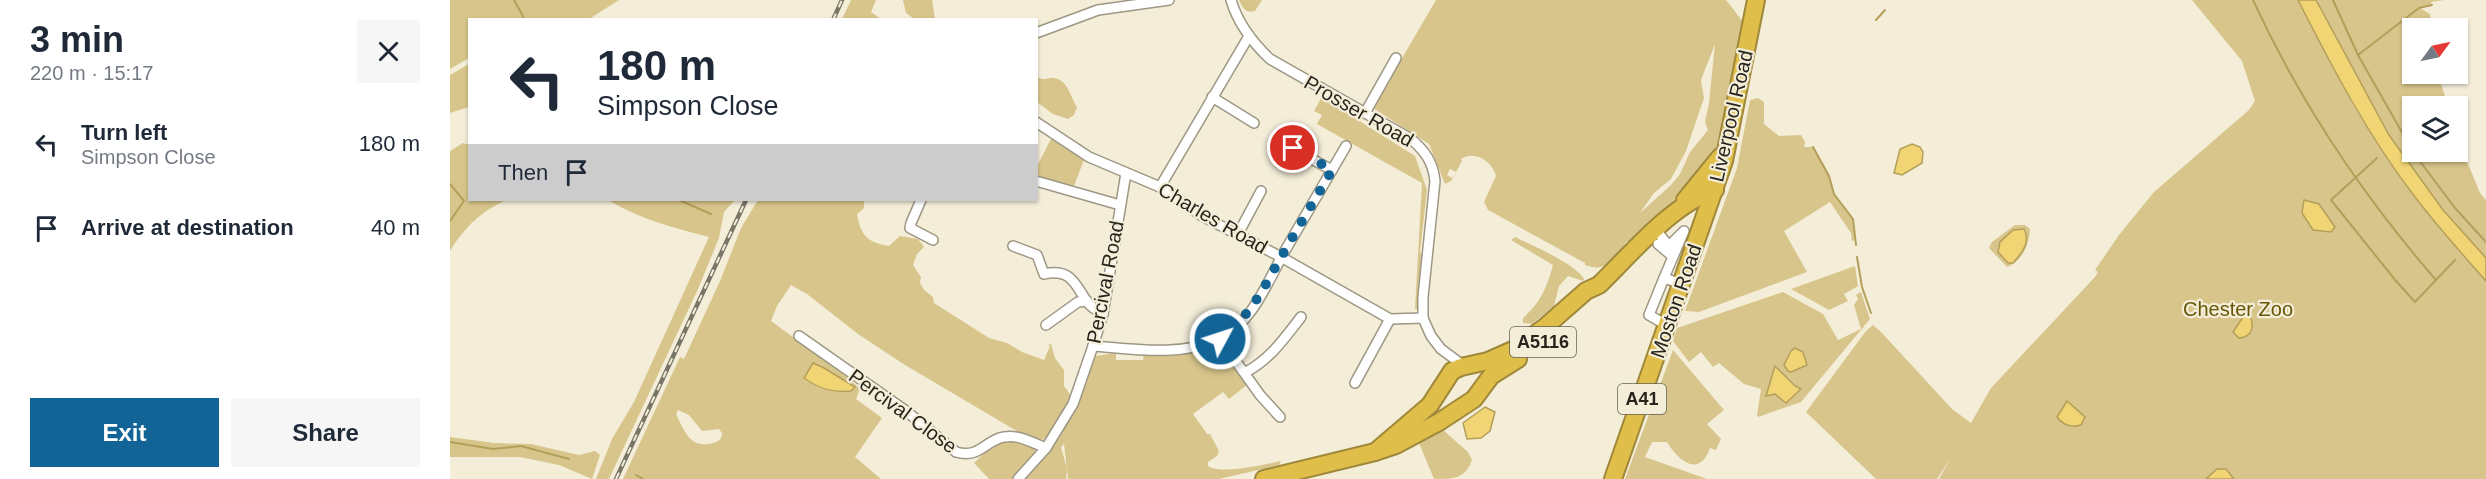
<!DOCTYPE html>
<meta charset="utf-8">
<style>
:root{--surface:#fff;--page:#f6f6f7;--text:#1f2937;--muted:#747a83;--accent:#126496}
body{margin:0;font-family:Helvetica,sans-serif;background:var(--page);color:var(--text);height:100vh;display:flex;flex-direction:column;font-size:22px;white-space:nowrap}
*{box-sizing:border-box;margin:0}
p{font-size:20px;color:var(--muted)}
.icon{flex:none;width:33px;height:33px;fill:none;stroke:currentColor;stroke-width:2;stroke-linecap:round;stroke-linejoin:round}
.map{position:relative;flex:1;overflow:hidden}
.panel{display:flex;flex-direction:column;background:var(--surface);width:450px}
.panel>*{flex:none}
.guide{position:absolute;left:18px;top:18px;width:570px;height:183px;border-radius:0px;box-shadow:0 2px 4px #0004;background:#fff;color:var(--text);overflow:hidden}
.needle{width:39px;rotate:57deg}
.fabs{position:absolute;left:1952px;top:18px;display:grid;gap:12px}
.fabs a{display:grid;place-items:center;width:66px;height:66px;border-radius:0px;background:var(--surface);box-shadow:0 2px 4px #0004;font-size:30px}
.pin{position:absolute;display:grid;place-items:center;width:51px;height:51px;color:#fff;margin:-26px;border:3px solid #fff;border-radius:50%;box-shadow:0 2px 6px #0007}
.me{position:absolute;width:66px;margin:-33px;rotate:50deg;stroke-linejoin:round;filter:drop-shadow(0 0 4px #0008)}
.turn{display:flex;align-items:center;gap:21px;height:126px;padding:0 30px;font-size:27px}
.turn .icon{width:78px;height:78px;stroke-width:2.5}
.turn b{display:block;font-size:42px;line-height:51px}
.then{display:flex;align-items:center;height:57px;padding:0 30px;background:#0003;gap:12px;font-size:22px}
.round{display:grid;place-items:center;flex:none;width:63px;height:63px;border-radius:0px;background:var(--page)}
.summary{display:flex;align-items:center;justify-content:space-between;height:102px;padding:0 30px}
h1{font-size:36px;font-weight:800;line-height:45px}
.cta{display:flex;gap:12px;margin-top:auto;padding:12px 30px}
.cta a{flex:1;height:69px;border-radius:0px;background:var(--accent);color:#fff;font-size:24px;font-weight:800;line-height:69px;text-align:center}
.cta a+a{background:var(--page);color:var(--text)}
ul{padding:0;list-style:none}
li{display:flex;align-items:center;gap:18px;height:84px;padding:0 30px}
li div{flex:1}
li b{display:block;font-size:22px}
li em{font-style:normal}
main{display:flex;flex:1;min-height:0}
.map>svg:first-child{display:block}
.green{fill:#d7c58b;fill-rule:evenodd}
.water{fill:#f1d474;stroke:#b49f5a;stroke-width:1.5}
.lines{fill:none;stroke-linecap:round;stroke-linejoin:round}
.stream{stroke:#b49f5a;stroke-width:2}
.street-casing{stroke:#9d9784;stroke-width:12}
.highway-casing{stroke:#9f883a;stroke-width:20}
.street{stroke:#fff;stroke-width:9}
.highway{stroke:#dfbe4a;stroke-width:16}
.rail-casing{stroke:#797568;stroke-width:4.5}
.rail{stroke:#f4eed9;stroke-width:2;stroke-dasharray:7;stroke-linecap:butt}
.route{stroke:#126496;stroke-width:10;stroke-dasharray:0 18}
.labels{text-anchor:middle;stroke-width:4.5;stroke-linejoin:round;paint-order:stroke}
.shield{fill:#f4eed9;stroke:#646155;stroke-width:1.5}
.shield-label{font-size:18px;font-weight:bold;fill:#27241d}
.street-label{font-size:20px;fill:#27241d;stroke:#f4eed9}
.park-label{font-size:20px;fill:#685506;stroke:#f4eed9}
</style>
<main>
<section class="panel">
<div class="summary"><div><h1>3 min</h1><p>220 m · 15:17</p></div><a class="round"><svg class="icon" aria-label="close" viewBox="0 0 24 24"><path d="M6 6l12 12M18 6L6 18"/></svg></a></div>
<ul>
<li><svg class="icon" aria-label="left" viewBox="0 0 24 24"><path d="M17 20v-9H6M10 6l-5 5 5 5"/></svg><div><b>Turn left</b><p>Simpson Close</p></div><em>180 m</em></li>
<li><svg class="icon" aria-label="arrive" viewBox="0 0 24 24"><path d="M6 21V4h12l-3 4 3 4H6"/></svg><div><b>Arrive at destination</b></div><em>40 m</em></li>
</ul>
<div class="cta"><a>Exit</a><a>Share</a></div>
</section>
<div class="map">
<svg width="2036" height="479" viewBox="0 0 2036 479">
<rect width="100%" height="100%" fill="#f4eed9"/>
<g class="green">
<path d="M0 0H169L139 19 20 20 19 58 0 69Z"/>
<path d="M401 0H426L421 12 431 19H392Z"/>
<path d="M453 0H482L485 19H464L456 13Z"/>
<path d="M789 0H812L805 11C795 14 793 8 789 0Z"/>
<path d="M986 0H1276L1294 23 1272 135 1268 148 1235 192 1179 242 1177 241C1166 256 1158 274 1135 265V263L1038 210 1034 202 1046 176C1042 161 1025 150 1011 159L1012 161 1006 172 1000 169 997 175 1002 178 1006 173 1001 181 995 184 979 144 923 108ZM1265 44 1259 103 1255 122 1258 130 1240 152 1230 174 1221 185 1190 213 1204 193 1221 179 1236 151 1254 98 1251 80Z"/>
<path d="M1742 0H1848L1903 105 1965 197 2036 281V479H1489L1500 459 1487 479H1426L1356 412 1416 331 1423 325 1431 332 1502 409 1521 423 1541 388 1645 277 1648 272 1645 270 1669 235 1704 192 1799 110 1805 101 1792 61Z"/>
<path d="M1866 0H1994L1981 2 1982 5 1970 8 1980 14 1981 28H1962V74H1988L1998 106H1962V152H2007V137L2030 193 2036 200V258L1993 210 1939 135Z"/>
<path d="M19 64V107L0 113V75Z"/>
<path d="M587 77C592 80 595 79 601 78 617 77 620 96 627 107L624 115 618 119 603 114 587 102Z"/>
<path d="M873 95H875L907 113 911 122 965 156 977 190 970 252 972 255 967 309H965L972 183 867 124 872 115 864 111Z"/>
<path d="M1308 98 1314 102V124L1329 136 1351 135 1355 142 1354 147H1363L1379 176 1384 194 1403 219 1405 240 1402 241 1401 233 1380 202 1334 231 1357 272 1249 312 1235 311 1287 168 1300 100Z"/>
<path d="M603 135 635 157 624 186 590 178 587 173 586 168Z"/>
<path d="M13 143 19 145 20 200H57C31 211 15 227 0 251V151Z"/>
<path d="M158 200H285L274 212 269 238 248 289 159 479H146L162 439 184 402 259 237C223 228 190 219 158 200Z"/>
<path d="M308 200H414V208L407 214C411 236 417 242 439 246L450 236 468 239 474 247 467 254 463 265 471 277 470 283 474 290 483 297 484 303 539 338 557 343 572 352 594 360 600 346 598 345 601 344 605 358 614 370V386L622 397 598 437 590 441 570 433 455 365 408 334 357 294 341 285 327 306 321 321 391 372 410 389 406 399 432 418 405 457 431 479H173L230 357 234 359 270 281 291 228ZM228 410 239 415 252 431 269 429 272 433 271 438C267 443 264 443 258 444 239 447 233 428 226 414Z"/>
<path d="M1565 225H1575L1580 229C1579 244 1573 261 1557 267L1539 248 1542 242Z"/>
<path d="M1065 237C1081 245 1126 264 1134 279L1133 281 1118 276 1109 286 1104 306 1082 324 1073 323V318C1091 302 1097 287 1103 265L1061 240Z"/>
<path d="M1405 266 1408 286 1394 294 1398 301 1379 310 1341 289Z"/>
<path d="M1333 292 1373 314 1388 340 1411 329 1404 305 1408 299 1406 295 1411 292 1420 319 1351 402 1308 417 1307 415 1311 389 1294 384 1269 363 1263 367 1251 352 1239 362 1223 341 1227 328ZM1325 367 1345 386 1336 403 1325 394Z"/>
<path d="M768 347 798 384 779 399 773 392 743 414 757 434H760L769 451 767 456 758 462V466C770 475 817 464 831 461L829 465 769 479H618L614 444 611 447 617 469 616 479H575L604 443 621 415 646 356 666 353V360H693L694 354H734Z"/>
<path d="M1223 350 1274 410 1257 424 1271 439 1266 450 1260 448C1249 479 1228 460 1217 442H1202L1195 457 1257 479H1175Z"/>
<path d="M993 430 1018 452 1022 460C1015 479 1004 479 984 479L969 443Z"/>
<path d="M0 437 44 443 81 444 129 455 145 451 150 455 142 479 109 465 70 457H0Z"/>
<path d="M559 439 581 446 585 450 584 457 565 479H539L524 463 545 443Z"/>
</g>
<g class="water">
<path d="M1848 0H1866L1939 135 1993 210 2036 258V281C2012 254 1987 226 1965 197 1918 136 1883 69 1848 0Z"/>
<path d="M1462 144 1470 147 1473 152 1472 163 1452 175 1444 173 1450 149Z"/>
<path d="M1854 200 1869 204 1885 227 1881 232 1863 230 1852 213Z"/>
<path d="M1574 229C1581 242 1572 253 1563 263H1558L1548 252 1550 242 1563 230Z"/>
<path d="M1795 314H1799C1805 325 1803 337 1789 338L1783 332Z"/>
<path d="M1345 348 1353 352 1357 365 1341 372 1338 371 1334 365 1341 351Z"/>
<path d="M363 363 374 368 405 387 401 391C383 393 369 389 354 378Z"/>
<path d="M1325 366 1345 386 1351 389 1336 403 1325 394 1316 396Z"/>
<path d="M1617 401 1635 417 1631 425C1621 428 1613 425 1607 417Z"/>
<path d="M1035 407 1045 412 1040 431 1031 438 1017 439 1013 423Z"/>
<path d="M1767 469H1776L1784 479H1756Z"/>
</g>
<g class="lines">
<g class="stream">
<path d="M64 0 75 20"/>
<path d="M1803 0C1850 102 1912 195 1986 280"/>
<path d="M1883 0 1908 55 1962 150"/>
<path d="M1426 20 1435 10"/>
<path d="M1908 55 1969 8 1982 5"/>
<path d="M1363 147 1379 176 1384 194 1403 219 1406 245"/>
<path d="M1963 152 2005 208 2036 242"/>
<path d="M1927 158 1881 200 1946 281 1965 302 2005 260"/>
<path d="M0 184 14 201 0 221"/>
<path d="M229 200 261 214"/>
<path d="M1407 257 1412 287 1421 313"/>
<path d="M0 442 43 449 71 446 119 459"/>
<path d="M186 475 193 479"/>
</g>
<g class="street-casing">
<g id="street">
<path d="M781 0C788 24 802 42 820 59L961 139C975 151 983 162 985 181L973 297V318L981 336 991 349 1014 366"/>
<path d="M586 33 648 10 719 0"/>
<path d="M762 97 804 123"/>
<path d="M915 113 946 58"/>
<path d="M586 122 639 157 710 187 752 216 831 257 940 319 973 318"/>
<path d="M843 149 882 170"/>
<path d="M586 181 670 205"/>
<path d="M710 187 799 36"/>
<path d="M471 200 461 223 460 228 483 240"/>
<path d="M1206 230 1219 246 1234 231 1214 278"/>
<path d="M788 234 811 191"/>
<path d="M1208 244 1221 255"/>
<path d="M563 246 587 255 594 274C622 268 625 285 638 303 641 307 648 311 653 314"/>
<path d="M596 325 628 302 637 301"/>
<path d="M1218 326 1199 315 1214 278 1232 284"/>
<path d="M349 336 456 411 506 452C530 459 535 440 554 437 568 434 583 443 596 448"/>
<path d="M770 339 810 395 830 417"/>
<path d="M643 346C683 349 732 357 769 339 804 322 818 280 836 249 856 215 876 180 896 146"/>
<path d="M796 372C820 359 834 339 851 317"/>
<path d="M905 383 940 319"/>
<path d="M568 479 596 448 623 404 643 346 653 314 676 173"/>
</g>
</g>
<g class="highway-casing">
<g id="highway">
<path d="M1235 200 1270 157"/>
<path d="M925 452 980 405 1002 371 1011 367 1038 361 1065 349 1095 327 1136 291 1149 285C1181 254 1222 204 1265 190"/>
<path d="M814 479 925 452 946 445 989 422 1024 399 1041 376 1068 359"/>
<path d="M1163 479 1274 161 1306 0"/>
</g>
</g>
<use href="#street" class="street"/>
<use href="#highway" class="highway"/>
<g class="rail-casing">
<g id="rail">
<path d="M383 20 392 0"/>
<path d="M166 479 296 200"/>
</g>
</g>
<use href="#rail" class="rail"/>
</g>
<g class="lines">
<path class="route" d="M770 339C804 312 812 290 833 254 849 226 866 198 882 170L843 148"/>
</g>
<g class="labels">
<g class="shield">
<rect x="1060" y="327" width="66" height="30" rx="4.5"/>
<rect x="1168" y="384" width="48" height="30" rx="4.5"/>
</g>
<g class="shield-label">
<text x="1093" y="348">A5116</text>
<text x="1192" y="405">A41</text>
</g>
<g class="street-label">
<text transform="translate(909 111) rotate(30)" y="7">Prosser Road</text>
<text transform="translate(1281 116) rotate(-77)" y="7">Liverpool Road</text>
<text transform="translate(763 218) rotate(30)" y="7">Charles Road</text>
<text transform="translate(655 282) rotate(-79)" y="7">Percival Road</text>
<text transform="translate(1226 301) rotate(-71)" y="7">Moston Road</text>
<text transform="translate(453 411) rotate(36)" y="7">Percival Close</text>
</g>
<g class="park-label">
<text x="1788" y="316">Chester Zoo</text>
</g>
</g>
</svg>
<div class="fabs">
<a><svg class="needle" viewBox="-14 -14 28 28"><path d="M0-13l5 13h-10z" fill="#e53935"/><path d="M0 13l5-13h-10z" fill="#747a83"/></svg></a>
<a><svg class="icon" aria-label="layers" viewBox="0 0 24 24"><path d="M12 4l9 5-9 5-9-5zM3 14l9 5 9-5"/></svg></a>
</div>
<div class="pin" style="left:843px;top:148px;background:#d93025"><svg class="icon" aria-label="arrive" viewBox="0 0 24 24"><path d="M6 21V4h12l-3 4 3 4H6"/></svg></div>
<svg class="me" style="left:770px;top:339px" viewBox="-20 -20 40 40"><circle r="17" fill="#126496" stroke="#fff" stroke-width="3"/><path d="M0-11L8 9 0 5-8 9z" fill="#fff"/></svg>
<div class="guide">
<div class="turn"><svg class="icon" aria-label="left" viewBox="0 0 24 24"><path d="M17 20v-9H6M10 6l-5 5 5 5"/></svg><div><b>180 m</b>Simpson Close</div></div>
<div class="then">Then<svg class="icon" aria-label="arrive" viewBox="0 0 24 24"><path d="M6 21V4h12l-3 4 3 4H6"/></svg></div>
</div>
</div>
</main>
